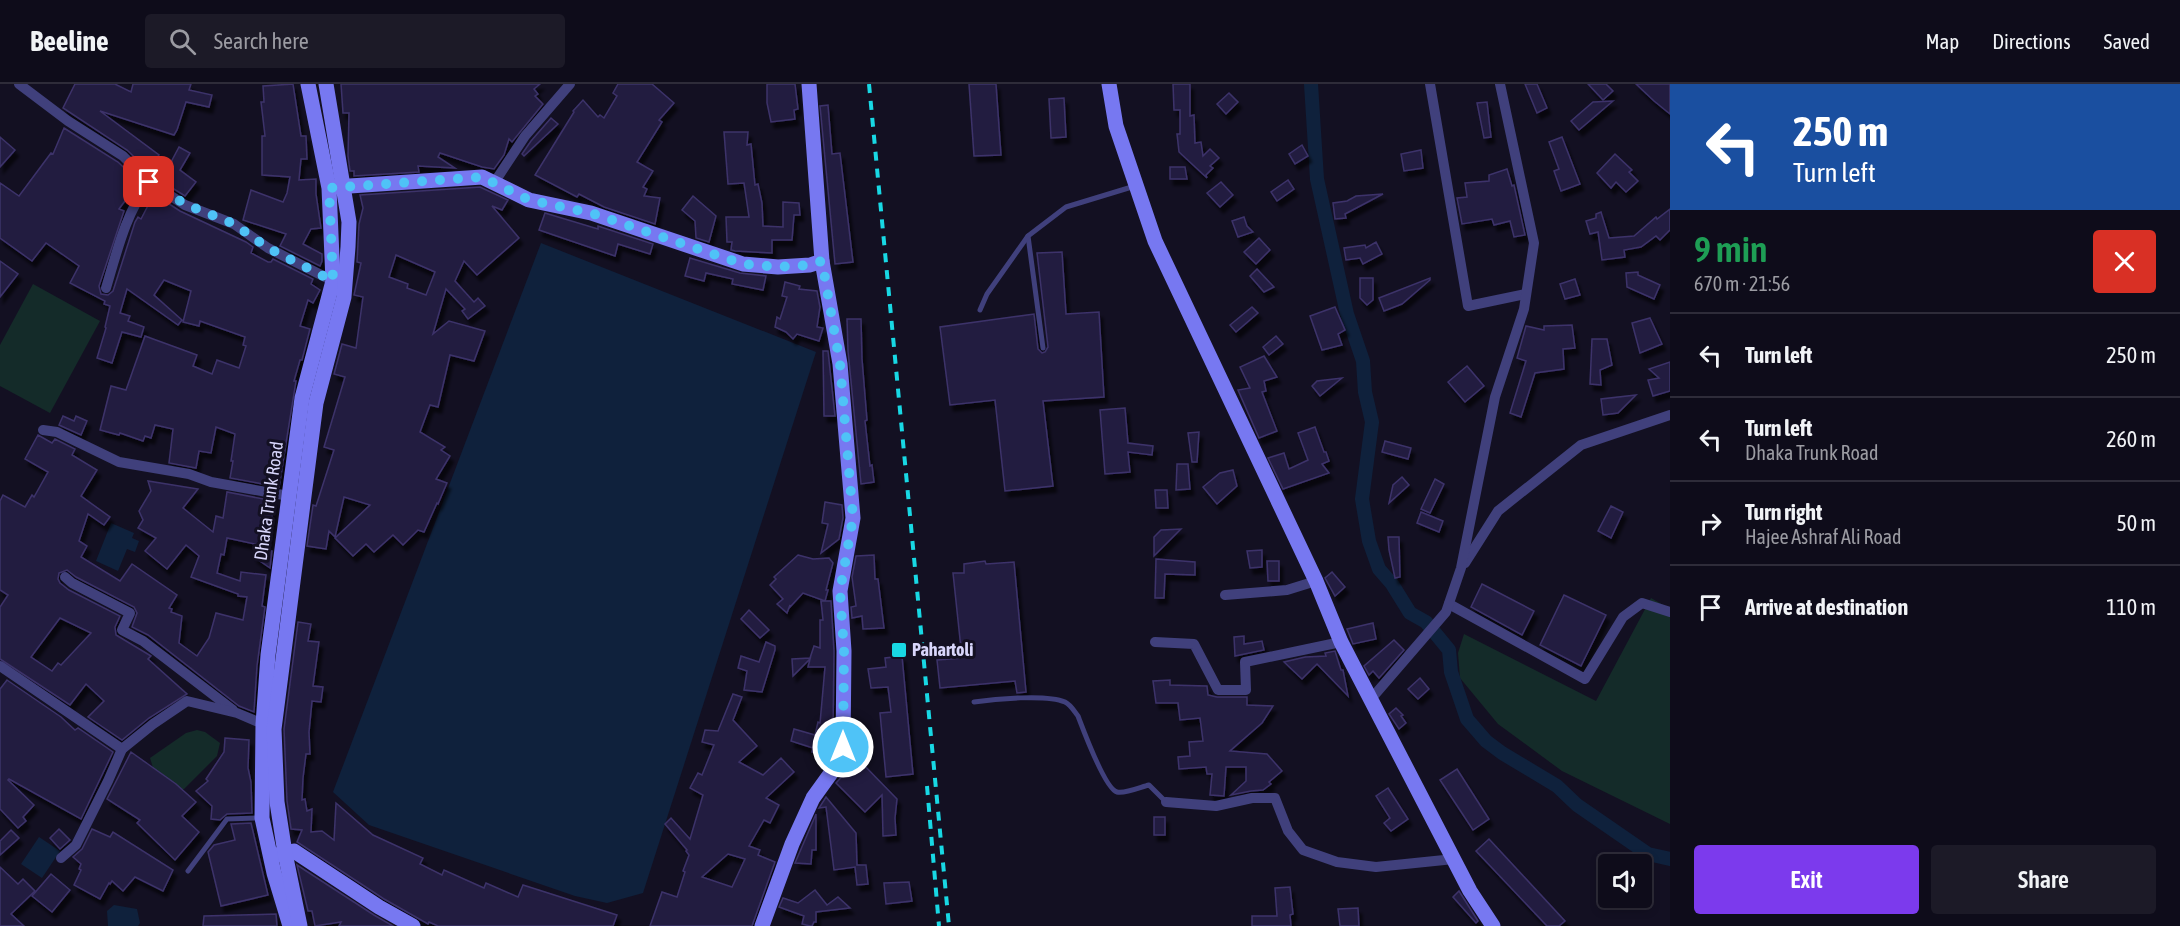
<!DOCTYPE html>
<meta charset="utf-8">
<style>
:root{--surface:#0e0c1a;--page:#1c1a27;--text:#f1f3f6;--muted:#9b9ba2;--line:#2e2c39;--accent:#7c3aed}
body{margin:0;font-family:"Asap Condensed",sans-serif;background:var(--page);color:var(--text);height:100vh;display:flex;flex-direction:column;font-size:22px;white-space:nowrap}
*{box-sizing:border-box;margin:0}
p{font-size:20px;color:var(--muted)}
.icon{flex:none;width:33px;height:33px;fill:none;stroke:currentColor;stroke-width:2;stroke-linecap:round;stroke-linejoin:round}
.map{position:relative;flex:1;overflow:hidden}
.panel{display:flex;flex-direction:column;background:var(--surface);width:510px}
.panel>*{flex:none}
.top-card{background:#1a4fa0;color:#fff;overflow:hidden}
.controls{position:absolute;left:1598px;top:770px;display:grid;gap:12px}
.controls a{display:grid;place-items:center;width:54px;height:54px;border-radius:6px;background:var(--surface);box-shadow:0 3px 9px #0003,0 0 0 2px var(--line);font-size:30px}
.pin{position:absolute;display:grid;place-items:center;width:51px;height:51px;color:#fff;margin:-26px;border-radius:12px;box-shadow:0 3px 9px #0006}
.me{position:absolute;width:66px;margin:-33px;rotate:0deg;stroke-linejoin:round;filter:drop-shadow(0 0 4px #0008)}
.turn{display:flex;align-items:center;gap:21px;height:126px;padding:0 24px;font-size:27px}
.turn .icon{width:78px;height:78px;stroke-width:2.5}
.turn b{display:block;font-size:42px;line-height:51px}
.round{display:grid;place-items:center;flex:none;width:63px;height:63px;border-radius:6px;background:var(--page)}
.head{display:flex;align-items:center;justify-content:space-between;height:102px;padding:0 24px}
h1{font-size:36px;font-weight:600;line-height:45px;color:#1e9e55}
.action{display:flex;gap:12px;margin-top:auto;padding:12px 24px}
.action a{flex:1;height:69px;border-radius:6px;background:var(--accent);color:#fff;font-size:24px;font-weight:600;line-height:69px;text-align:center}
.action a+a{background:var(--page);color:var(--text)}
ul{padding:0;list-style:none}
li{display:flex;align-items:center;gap:18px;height:84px;padding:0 24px;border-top:2px solid var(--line)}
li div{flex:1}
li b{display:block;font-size:22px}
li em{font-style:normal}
header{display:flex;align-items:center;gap:36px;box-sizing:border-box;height:84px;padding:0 30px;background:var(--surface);border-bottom:2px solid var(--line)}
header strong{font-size:28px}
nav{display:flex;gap:33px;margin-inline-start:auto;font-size:21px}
.search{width:420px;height:54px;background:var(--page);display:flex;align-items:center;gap:15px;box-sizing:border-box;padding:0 21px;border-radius:6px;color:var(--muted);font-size:22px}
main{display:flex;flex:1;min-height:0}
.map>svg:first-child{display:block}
.green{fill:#142b29}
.water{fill:#0f213c}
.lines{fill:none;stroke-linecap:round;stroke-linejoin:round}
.canal{stroke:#0f213c;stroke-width:14}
.building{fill:#241e41;stroke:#3c336a;stroke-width:1.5;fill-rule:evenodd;filter:url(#shadow)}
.lane{stroke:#40407c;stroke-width:5}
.street{stroke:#40407c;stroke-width:10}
.secondary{stroke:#7778f1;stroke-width:15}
.rail{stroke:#18d8e4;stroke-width:4;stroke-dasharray:9 8;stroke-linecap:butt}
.route{stroke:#4fc3f7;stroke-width:10;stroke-dasharray:0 18}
.poi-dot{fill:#18d8e4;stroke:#131022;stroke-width:2}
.labels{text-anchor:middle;stroke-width:6;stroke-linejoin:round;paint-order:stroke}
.street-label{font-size:18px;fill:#d8d6fb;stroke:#131022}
.poi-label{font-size:18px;font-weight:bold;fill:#d8d6fb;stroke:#131022;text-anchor:start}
</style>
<header>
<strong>Beeline</strong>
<div class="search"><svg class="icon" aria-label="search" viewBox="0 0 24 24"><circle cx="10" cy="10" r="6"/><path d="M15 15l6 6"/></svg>Search here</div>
<nav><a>Map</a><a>Directions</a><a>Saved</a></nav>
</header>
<main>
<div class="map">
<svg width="1670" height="842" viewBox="0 0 1670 842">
<defs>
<filter id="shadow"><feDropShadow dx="3.5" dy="6" stdDeviation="1.5" flood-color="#0009"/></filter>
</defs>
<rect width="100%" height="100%" fill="#131022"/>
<g class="green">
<path d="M33 200 100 237 50 329 0 302V261Z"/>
<path d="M1651 514 1670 525V740L1562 687 1498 640 1460 594 1458 569 1464 550 1596 617Z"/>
<path d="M197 646 205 648 220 659 217 672 184 705H175L155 690 150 674 186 649Z"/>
</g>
<g class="water">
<path d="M541 159 816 268 643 809 607 819 575 812 369 741 333 708Z"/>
<path d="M111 439 134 449 132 454 139 457 135 468 127 465 118 487 96 477Z"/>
<path d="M39 753 60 767 42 794 21 780Z"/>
<path d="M114 821 137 825 140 839 138 842H108L107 827Z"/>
</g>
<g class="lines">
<path class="canal" d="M1311 0 1317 95 1347 230 1363 277 1365 308 1372 338 1362 415 1369 457 1379 485 1392 500 1410 529 1426 538 1449 566 1451 588 1467 635 1486 657 1502 669 1557 702 1577 721 1648 770 1670 775"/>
</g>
<g class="building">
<path d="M75 0H115L131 8 133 0H191L189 6 212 11 209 23 186 18 177 46 174 51 100 27 159 71 148 86 127 66 63 24Z"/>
<path d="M293 0 301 52H306L307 75H301L299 96 316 95V110L321 144 311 145 303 160 322 170V177L320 182 280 162 286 150 243 136 251 106 283 118 287 109 290 93 262 91V52H265L261 18H264L263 2Z"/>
<path d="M341 0H540L534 5 538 10 535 12 543 20 512 58 509 55 504 71 494 85 482 83 440 69 438 73 455 84 418 82 419 88 354 92V87H350L348 72 349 29H343Z"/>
<path d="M618 0H652L674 19 659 36 662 38 637 78 653 87 643 103 647 105 644 112 660 114 655 140 604 123 579 110 577 113 535 91 574 28 573 27 583 16 598 33 600 31 604 34 617 12 613 9Z"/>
<path d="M767 0H795L798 25 794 26 795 35 771 38 767 19Z"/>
<path d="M969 0H996L1001 71 974 72Z"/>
<path d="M1173 0H1190V32L1194 31 1195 59 1201 58 1203 72 1210 65 1219 74 1210 82 1213 84 1206 91 1207 94 1179 68 1177 50H1180V26H1174Z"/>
<path d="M1525 0H1537L1547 24 1537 29Z"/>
<path d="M1588 0H1606L1613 7 1603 16Z"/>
<path d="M1636 0H1670V30L1654 17Z"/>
<path d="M1229 9 1238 18 1226 30 1217 20Z"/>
<path d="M1064 14 1066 53 1051 54 1049 15Z"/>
<path d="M1613 17 1579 46 1571 37 1593 18Z"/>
<path d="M1487 18 1491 53 1484 54 1477 19Z"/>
<path d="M828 21 832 70 840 69 853 178 835 180 820 22Z"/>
<path d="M551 34 558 40 524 72 522 70 531 57Z"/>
<path d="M64 44 118 78 139 98 119 125 124 127 99 202 101 210 108 211 113 207 135 138 138 133 141 135 154 110 180 127 246 158 253 163 251 169 268 178H271L273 175 313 195 311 200 320 206 313 219 308 216 300 242 310 245 302 276H300L294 297H296L279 403 230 394 233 377H231L235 350 216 343 211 369 199 367 196 384 169 379 173 345 155 341 151 354 145 352 143 357 120 349 119 351 100 346 111 302 126 306 145 252 197 271 193 282 212 290 217 276 239 284 246 262 243 261 245 253 200 237 199 242 183 238 191 207 164 196 154 211 182 236 178 241 127 205 120 229 130 232 128 237 144 243 141 253 122 248 112 279 97 274 106 244 105 243 110 222 104 220 105 217 70 199 79 182 46 159 32 177 0 154V99L19 112 51 69 53 70Z"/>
<path d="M724 48H748L747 61 751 60 755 101 758 100 762 119 763 142 783 143V118L799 119 800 131H794L792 156H772V169L735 167 731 166 732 158H727L726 133H749L744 99 728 100Z"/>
<path d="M0 53 15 66 0 83Z"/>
<path d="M1562 53 1580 100 1561 107 1554 87 1559 85 1549 58Z"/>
<path d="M1302 61 1308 72 1295 80 1289 70Z"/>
<path d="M179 63 190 69 180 86 196 98 185 112 161 97Z"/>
<path d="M1421 66 1423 84 1404 87 1401 70Z"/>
<path d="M1615 70 1632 86 1629 88 1638 97 1626 108 1616 98 1611 104 1597 89Z"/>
<path d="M1170 83H1185L1187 95H1170Z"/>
<path d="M1507 85 1512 102 1514 101 1525 151 1514 153 1510 137 1494 141 1492 135 1462 140 1457 114 1467 113 1465 99 1489 97V91Z"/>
<path d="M1288 96 1294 105 1277 117 1271 108Z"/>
<path d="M1221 98 1233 111 1220 123 1207 109Z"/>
<path d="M480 103 508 116 502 126 492 122 519 154 477 191 464 177 455 197 474 218 478 214 485 222 468 235 462 227 465 225 446 205 433 250 449 237 485 247 474 277 450 271 438 323 430 321 420 348 445 363 441 366 450 372 436 395 447 399 438 420 437 419 424 448 418 446 403 461 393 451 374 468 366 460 353 472 335 454 370 421 344 413 335 453 329 447 326 465 307 462 313 421 316 422 334 366 324 363 345 293 334 290 342 260 356 264 363 213 354 211 361 179 357 178 359 140 363 124 360 111ZM396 171 435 188 426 211 407 204 408 200 389 193Z"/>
<path d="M1383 110 1345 130 1346 134 1335 135 1333 119 1347 117 1356 112Z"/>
<path d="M693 112 716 132 709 158 696 154 695 137 682 126Z"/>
<path d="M1670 125V146L1660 156 1656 152 1641 163 1624 166 1625 173 1602 176 1598 148 1590 150 1586 137 1596 134V130L1601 128 1609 154 1634 152 1656 133 1657 135Z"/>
<path d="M545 129 598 145V142L653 160 650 170 618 160 615 172 539 146Z"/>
<path d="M1244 133 1247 142 1253 148 1238 153 1232 137Z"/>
<path d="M1259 154 1270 166 1256 180 1244 168Z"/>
<path d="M1376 158 1382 170 1363 180 1360 174 1346 176 1344 164 1365 161 1366 164Z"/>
<path d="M1062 168 1066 230 1099 228 1104 313 1043 317 1053 402 1005 407 995 316 950 321 940 243 1034 230 1038 265 1042 269 1045 268 1048 263 1037 169Z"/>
<path d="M690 174 740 189 766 192 763 206 732 200 733 195 706 189 704 197 685 192Z"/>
<path d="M0 177 18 190 0 213Z"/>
<path d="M1257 185 1274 203 1264 208 1250 192Z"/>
<path d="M1638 188V191L1660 201 1654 215 1627 203 1626 189Z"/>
<path d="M1360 194H1373V216L1367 221 1360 214Z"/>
<path d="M1430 194V196L1402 220 1384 227 1379 214Z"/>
<path d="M1575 195 1580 211 1565 215 1560 200Z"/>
<path d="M785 198 800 202 799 205 817 207 820 223 817 243 823 244 819 257 797 250 793 255 786 248 775 243 777 233 780 235 787 213 782 212Z"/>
<path d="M1252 223 1258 229 1236 248 1230 241Z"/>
<path d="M1335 223 1345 246 1338 250 1342 261 1322 266 1310 232Z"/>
<path d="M1650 234 1662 260 1640 269 1632 239Z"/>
<path d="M847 235H861L862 275 867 336 865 337 870 382 872 381 874 398 861 400 848 267Z"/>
<path d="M1572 241 1575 264 1563 265 1564 285 1535 289 1521 333 1510 329 1526 277 1517 274 1526 242 1544 246V242Z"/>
<path d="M1276 252 1283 260 1269 271 1263 263Z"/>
<path d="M1592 255H1607L1612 281 1600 286 1601 301 1590 300Z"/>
<path d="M823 267H828L835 332H824Z"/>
<path d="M1264 272 1277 293 1264 297 1266 307 1262 308 1277 347 1259 354 1238 306 1250 304 1240 283Z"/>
<path d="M1670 278V307L1653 312 1648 296 1659 294 1649 285Z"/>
<path d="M1467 282 1484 302 1465 318 1448 298Z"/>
<path d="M1342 294 1320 312 1312 302 1317 297Z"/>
<path d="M1636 311 1618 329 1603 331 1601 315Z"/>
<path d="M1125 324 1128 359 1153 362 1152 371 1128 368 1130 388 1105 390 1100 326Z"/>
<path d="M63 332 74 337 76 332 87 337 81 351 59 341Z"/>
<path d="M1315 343 1324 368H1326L1329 377 1322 380 1329 389 1283 405 1268 374 1284 369 1289 385 1308 376 1298 349Z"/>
<path d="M1199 348 1197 378H1192L1188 349Z"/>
<path d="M38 351 52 359 55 355 75 365 72 371 97 386 81 412 110 433 104 441 88 430 79 457 87 462 81 473 120 497 132 480 177 511 169 524 172 525 171 528 182 532 179 559 197 572 209 554 216 529 243 536 247 513 238 512V510L191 493 199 472 186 461 167 485 145 467 156 454 138 444 143 436 139 427 151 407 148 397 198 405 183 424 213 448 216 432 223 434 227 408 274 417 268 466 272 467 270 484 254 473 255 460 227 454 224 471 221 470 217 489 240 497 241 488 266 491 262 522 265 523 257 582 254 628 239 622 148 551 132 543 137 529 134 523 76 493 67 486 59 489 58 495 60 499 69 506 120 532 115 543 116 551 151 572 148 575 187 610 149 634 122 656 88 633 104 617 86 600 70 621 0 575V523L8 511 0 506V417L3 411 25 423 32 411 34 413 48 388 25 375ZM60 534 91 549 61 581 58 579 52 587 31 573Z"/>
<path d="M1385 357 1411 364 1408 375 1382 368Z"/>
<path d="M1177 380H1188L1190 405 1176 406Z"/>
<path d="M1233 386 1237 402 1217 420 1203 403 1220 389Z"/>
<path d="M1402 393 1409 401 1389 419 1393 401Z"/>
<path d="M1435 395 1444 400 1430 429 1421 425Z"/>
<path d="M1155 406H1167L1168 424H1156Z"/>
<path d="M825 418 842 421 843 434 839 455 821 469 828 440 822 439Z"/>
<path d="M1611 422 1623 428 1611 454 1598 447Z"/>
<path d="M1421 428 1443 437 1439 448 1417 439Z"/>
<path d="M1181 445 1154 472V453L1161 446Z"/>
<path d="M1388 453H1399L1400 493 1395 494 1389 466Z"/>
<path d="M1262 466V483L1250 484 1247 467Z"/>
<path d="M798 471 813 475 829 474 833 479 826 506H828L825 517 803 509 790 523V521L787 529 777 520 783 515 770 501 776 495 774 493Z"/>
<path d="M874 471 875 495H878L884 544 863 545 862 532 852 534 851 523 856 522 852 493 856 472Z"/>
<path d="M1156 475 1195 478V491L1165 490 1164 514H1155Z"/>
<path d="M985 477 986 480 1014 478 1026 608 1017 609 1015 597 940 604 937 576 962 574 953 489H964V480Z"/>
<path d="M1267 477H1279V497H1268Z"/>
<path d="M1332 488 1345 503 1335 512 1325 494Z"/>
<path d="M1482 500 1534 527 1522 551 1471 523Z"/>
<path d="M1564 511 1606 531 1581 582 1540 561Z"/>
<path d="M821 517H831L834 567 833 649 827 672 812 668 813 664 791 657 794 645 815 651 818 638 820 639 825 583H808L810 575 793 592 792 575 810 574 814 562 820 564V536H823Z"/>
<path d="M749 526 769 546 760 554 741 535Z"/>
<path d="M298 538 311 540 308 557 319 558 313 602 323 603 321 618 312 617 309 648 310 670H306L303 694 302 716 305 715 307 727 312 725 311 748 322 747 334 756 336 719 373 751 423 774 420 780 442 791 444 786 484 804 486 799 518 813 523 801 617 831 613 842H438L429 838 428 840 384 815 297 758 302 746 291 745 287 717 284 645Z"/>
<path d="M1373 539 1376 555 1353 560 1347 545Z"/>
<path d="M1244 552V560L1262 557 1264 566 1235 572 1234 553Z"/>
<path d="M1394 556 1404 566 1379 594 1373 587 1369 591 1364 582Z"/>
<path d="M766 558 775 562V566L762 608 744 606 747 587 738 584 741 572 759 578Z"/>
<path d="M1335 567 1341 586H1343L1348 612 1317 580 1302 595 1284 578 1305 573 1326 572 1325 569Z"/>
<path d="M902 572 913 690 886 693 880 629 891 628 888 603 871 604 868 585 886 583 885 574Z"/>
<path d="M1420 594 1429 605 1418 615 1408 605Z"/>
<path d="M7 596 61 633 75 646 78 644 113 668 81 735 9 695 8 696 34 721 23 733 26 737 18 744 0 725V605Z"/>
<path d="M1170 596V601L1207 602 1208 611 1217 613H1247V621L1273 622 1262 639 1230 667 1267 670 1282 687 1269 698 1271 700 1263 706 1251 707 1231 711 1246 697V683H1226L1224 712 1210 711 1212 690H1207L1206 683 1179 685 1178 673 1190 672 1189 658 1203 657 1200 634 1180 636 1178 619H1156L1153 597Z"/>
<path d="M733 610 742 613 733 636 757 662 739 678 763 691 781 674 794 688 766 714 779 721 770 739 764 736 749 762 760 766 758 771 775 778 752 842H650L662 808 677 813 685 788 683 787 689 771 686 767 687 766 665 740 671 734 690 755 703 711 690 704 698 689 702 691 714 661 702 658 705 646 718 647ZM728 770 745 775 732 803 702 793Z"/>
<path d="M1396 624 1403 631 1401 632 1406 639 1399 645 1389 630Z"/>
<path d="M225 654 249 656 248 684 251 698 252 729 227 730 220 736 211 735 212 722 196 707 208 697 206 695 224 668Z"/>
<path d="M131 668 176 700 196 718 182 732 199 748 175 776 137 739 140 736 107 715Z"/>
<path d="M858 675 897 715 895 734 896 751 883 752 882 711 865 728 836 699Z"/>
<path d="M1457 685 1489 735 1473 746 1440 696Z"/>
<path d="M1388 704 1408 735 1391 747 1384 739 1390 734 1376 712Z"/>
<path d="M826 713 856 749 857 781H866L868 800 857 801 855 783 834 786 826 723 819 724Z"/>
<path d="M816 730V766H812L811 780 795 779Z"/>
<rect x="1154" y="733" width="11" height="18"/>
<path d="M251 739 268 811 221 822 208 768 214 761 235 756 231 740Z"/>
<path d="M59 745 70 756 60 765 50 754Z"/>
<path d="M92 745 110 753 113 748 173 786 163 807 135 793 123 807 112 797 110 800 109 799 100 815 74 801 81 786 79 785 81 780 73 773 82 765Z"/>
<path d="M11 746 19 754 0 771V757Z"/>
<path d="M1489 755 1565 837 1559 842H1547L1476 767Z"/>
<path d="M297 781 374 831 393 842H339L341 838 315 842 312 827H308Z"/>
<path d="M0 783 18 800 23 795 35 807 11 830 24 842H0Z"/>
<path d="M51 790 70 806 52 828 32 812Z"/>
<path d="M909 798 912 817 886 820 884 799Z"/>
<path d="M1290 803 1293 830 1290 831 1291 842H1252V832H1277L1275 804Z"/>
<path d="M815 806 827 821 838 813 850 824 816 828V838H814L812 842H810L802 840 804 832 779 823 783 814 798 819Z"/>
<path d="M1459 807 1478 837 1476 839 1453 813Z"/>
<path d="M1358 824 1359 842H1340L1338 825Z"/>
<path d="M276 830 277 842H203L204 832Z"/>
</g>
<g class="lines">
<g class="lane">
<path d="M1028 152 1043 264"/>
<path d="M980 226 987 210 1028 152 1066 123 1135 102"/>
<path d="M974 618C994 615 1047 610 1065 618 1071 621 1074 627 1078 632 1083 645 1105 705 1117 708 1125 710 1141 703 1149 701L1166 718"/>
<path d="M188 787 227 735 259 734"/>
</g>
<g class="street">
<path d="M19 0 68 37 123 72 149 98 185 121 234 140 268 164 333 197"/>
<path d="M1430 0 1468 222 1526 210"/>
<path d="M494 99 525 52 570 0"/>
<path d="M106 204C117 167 126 129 149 98"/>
<path d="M43 346 57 348 119 378 189 390 211 398 289 412"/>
<path d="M1465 479 1498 427 1581 361 1670 331"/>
<path d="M65 493 72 499 130 529 122 546 143 557 233 626"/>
<path d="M1225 511 1287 506 1316 497"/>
<path d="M1449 520 1585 595 1623 533 1642 519 1670 528"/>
<path d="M1155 558 1194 560 1218 606H1246L1245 578 1341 558"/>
<path d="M0 582 122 665 153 640 187 617 237 629 263 640"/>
<path d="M1371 615 1446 528 1461 484 1495 313 1524 225 1534 159 1500 0"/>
<path d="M1166 718 1216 722 1252 714H1275L1288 747 1303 766 1337 778 1376 783 1454 775"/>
<path d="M61 774 76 761 108 697 122 665"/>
</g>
<g class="secondary">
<path d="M1109 0 1116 42 1155 157 1316 497 1341 558 1470 807 1493 842"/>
<path d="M335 103 482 93 529 116 591 129 743 180 778 183 810 181 822 177 809 0"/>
<path d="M276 771 294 767 379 823 413 842"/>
<path d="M290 842 274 789 262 734 263 640 268 571 302 314 333 197 329 104 308 0"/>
<path d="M300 842 285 769 277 718 274 645 316 319 344 213 348 163 349 138 326 0"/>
<path d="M762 842 792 760 813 714 831 689 843 663 844 567 840 507 853 434 840 280 822 177"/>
</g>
<g class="rail">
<path d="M869 0 949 842"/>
<path d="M927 702 939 842"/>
</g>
</g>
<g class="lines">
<path class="route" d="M149 98 185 120 234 140 268 164 333 197 329 104 482 93 529 116 591 129 743 180 778 183 810 181 822 177 840 280 853 434 840 507 844 567 843 663"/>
</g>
<rect class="poi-dot" x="891" y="558" width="16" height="16" rx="3"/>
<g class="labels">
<g class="street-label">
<text transform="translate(269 417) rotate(-82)" y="6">Dhaka Trunk Road</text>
</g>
<g class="poi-label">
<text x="912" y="572">Pahartoli</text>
</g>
</g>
</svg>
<div class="controls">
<a><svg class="icon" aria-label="sound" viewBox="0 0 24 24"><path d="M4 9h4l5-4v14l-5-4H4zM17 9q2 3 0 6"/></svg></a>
</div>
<div class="pin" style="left:149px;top:98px;background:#d93025"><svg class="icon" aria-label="arrive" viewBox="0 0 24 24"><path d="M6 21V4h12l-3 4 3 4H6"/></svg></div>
<svg class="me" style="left:843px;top:663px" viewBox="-20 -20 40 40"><circle r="17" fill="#4fc3f7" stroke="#fff" stroke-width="3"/><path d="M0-11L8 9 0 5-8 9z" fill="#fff"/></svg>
</div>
<section class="panel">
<div class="top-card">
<div class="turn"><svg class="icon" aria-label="left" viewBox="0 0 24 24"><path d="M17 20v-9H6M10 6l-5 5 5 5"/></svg><div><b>250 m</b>Turn left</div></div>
</div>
<div class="head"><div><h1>9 min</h1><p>670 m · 21:56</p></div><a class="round" style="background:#d93025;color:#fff"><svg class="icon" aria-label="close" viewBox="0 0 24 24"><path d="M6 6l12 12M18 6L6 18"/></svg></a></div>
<ul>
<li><svg class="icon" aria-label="left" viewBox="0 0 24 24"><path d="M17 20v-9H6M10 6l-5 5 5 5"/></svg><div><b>Turn left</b></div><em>250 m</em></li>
<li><svg class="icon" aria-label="left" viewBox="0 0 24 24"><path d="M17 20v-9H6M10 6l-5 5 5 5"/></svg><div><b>Turn left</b><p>Dhaka Trunk Road</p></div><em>260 m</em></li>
<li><svg class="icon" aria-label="right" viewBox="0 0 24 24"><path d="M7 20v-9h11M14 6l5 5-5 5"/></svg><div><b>Turn right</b><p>Hajee Ashraf Ali Road</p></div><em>50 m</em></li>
<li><svg class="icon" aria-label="arrive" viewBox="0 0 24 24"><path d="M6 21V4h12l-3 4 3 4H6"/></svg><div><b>Arrive at destination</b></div><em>110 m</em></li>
</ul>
<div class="action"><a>Exit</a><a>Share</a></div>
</section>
</main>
